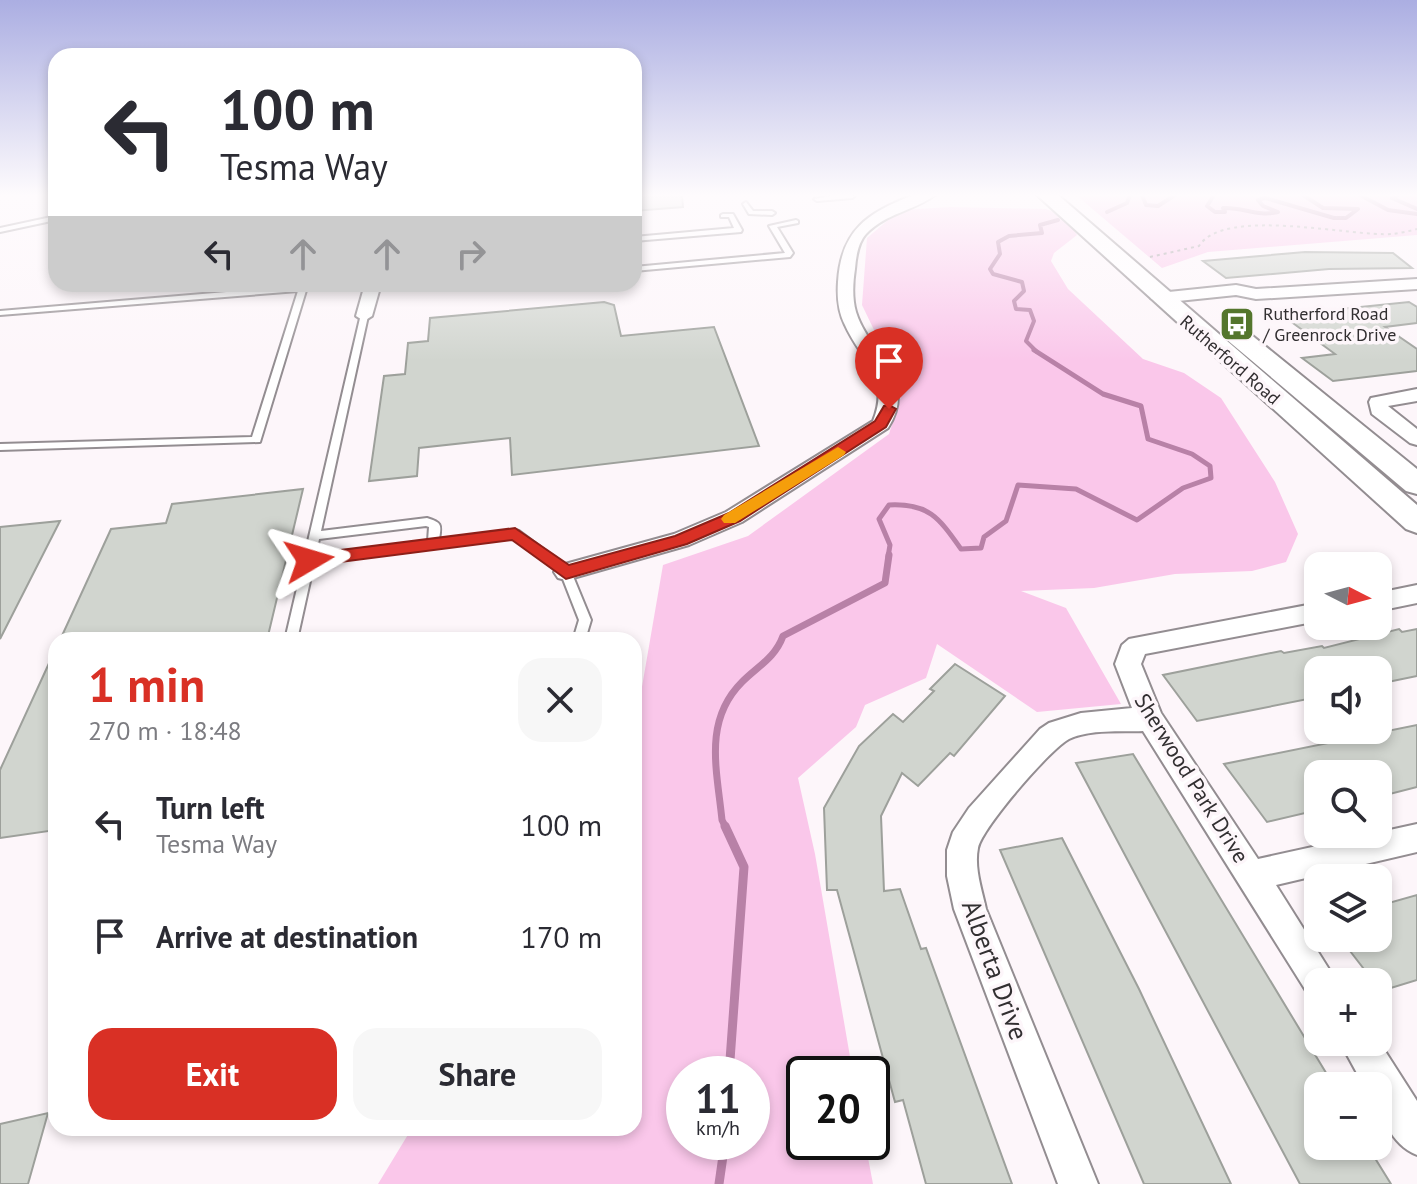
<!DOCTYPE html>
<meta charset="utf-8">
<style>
:root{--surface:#fff;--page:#f7f7f7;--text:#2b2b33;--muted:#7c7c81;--accent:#d93025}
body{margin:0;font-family:"PT Sans",sans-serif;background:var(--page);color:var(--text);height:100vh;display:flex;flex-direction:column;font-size:30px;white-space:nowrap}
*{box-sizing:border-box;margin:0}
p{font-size:26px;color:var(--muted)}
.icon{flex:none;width:44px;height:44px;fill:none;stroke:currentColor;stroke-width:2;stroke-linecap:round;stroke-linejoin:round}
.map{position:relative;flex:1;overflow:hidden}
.drawer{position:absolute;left:48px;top:632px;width:594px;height:504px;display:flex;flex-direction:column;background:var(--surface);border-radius:24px;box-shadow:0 4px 12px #0003}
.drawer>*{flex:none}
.hud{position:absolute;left:48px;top:48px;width:594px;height:244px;border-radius:24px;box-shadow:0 4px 12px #0003;background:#fff;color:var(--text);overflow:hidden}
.needle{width:52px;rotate:96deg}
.buttons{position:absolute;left:1304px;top:552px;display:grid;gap:16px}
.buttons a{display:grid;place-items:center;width:88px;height:88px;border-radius:16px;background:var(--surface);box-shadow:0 4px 12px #0003;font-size:40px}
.speed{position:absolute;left:666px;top:1056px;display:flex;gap:16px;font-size:40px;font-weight:700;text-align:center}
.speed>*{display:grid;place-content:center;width:104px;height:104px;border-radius:50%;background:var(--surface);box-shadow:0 4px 12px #0003;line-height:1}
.speed small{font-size:20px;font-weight:400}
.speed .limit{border:4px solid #111;border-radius:12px;background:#fff;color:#111}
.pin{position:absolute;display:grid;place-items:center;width:68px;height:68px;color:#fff;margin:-82px -34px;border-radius:50% 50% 50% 0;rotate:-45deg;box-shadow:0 0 8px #0007}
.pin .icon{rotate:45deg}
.me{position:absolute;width:88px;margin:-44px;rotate:83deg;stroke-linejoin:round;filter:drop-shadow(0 0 6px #0008)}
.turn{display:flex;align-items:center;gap:28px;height:168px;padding:0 40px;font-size:36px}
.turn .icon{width:104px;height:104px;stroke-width:2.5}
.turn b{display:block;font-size:56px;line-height:68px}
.lanes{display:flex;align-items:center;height:76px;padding:0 40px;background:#0003;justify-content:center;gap:40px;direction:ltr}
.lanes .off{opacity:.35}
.round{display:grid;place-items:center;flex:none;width:84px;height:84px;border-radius:24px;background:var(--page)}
.summary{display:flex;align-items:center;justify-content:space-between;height:136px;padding:0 40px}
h1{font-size:48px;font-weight:800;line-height:60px;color:var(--accent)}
.cta{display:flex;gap:16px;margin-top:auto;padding:16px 40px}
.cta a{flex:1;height:92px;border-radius:24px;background:var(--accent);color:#fff;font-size:32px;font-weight:800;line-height:92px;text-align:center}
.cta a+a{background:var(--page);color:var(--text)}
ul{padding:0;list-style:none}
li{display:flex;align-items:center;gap:24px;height:112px;padding:0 40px}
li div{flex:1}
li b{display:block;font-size:30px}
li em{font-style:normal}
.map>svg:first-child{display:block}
.green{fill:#fac7ea;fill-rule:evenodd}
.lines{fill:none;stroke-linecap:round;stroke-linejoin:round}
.stream-far3{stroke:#b881a7;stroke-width:4}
.stream-far2{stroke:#b881a7;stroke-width:5}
.stream-far1{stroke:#b881a7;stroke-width:7}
.stream{stroke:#b881a7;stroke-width:9}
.building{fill:#d1d5cf;stroke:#9da09b;stroke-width:2}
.lane-casing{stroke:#938d91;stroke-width:4}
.street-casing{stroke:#938d91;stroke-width:4}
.secondary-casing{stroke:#938d91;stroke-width:4}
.path{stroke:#9f9a9d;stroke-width:2;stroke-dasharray:3 4;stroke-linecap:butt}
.lane{fill:#fff;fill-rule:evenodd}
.street{fill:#fff;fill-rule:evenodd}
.secondary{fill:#fff;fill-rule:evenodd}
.route{fill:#d93025;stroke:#8d1f18;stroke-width:2}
.slow{fill:#f59e0b}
.labels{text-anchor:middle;stroke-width:7;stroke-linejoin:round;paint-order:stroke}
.far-poi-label{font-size:18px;fill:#322f31;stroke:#fdf6fa;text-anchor:start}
.far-street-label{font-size:18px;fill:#322f31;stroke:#fdf6fa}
.street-label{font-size:22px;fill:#322f31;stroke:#fdf6fa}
.near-street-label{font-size:26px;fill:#322f31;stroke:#fdf6fa}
</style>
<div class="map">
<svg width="1417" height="1184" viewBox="0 0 1417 1184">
<rect width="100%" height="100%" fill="#fdf6fa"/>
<g class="green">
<path d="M1076 195H1417V235L1208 252 1162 268Z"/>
<path d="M951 207 1046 209 1063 215 1077 235 1054 253 1051 261 1068 289 1143 359 1184 373 1221 398 1275 482 1298 534 1286 562 1252 571 1175 574 1094 588 1021 591 1066 608 1121 704 1037 712 937 644 926 678 865 705 856 727 798 778 815 854 853 1074H804V1142H865L873 1184H378L412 1128H634V733L663 565 748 536 889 434 903 390 862 305 867 238 900 210ZM684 1074H752V1142H684Z"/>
</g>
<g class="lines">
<g class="stream-far3">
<path d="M1142 195 1146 205 1158 206 1175 195"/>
<path d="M1214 195 1207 206 1215 212H1225L1223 208C1243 207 1258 217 1278 212L1263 206 1258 200 1265 198 1334 218H1346L1358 209 1323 208 1303 195"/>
<path d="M1360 195 1388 210 1417 214"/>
<path d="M1398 195 1392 198 1417 209"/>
<path d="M1107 212 1127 203 1130 195"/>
<path d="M1037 352 1026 341 1034 321 1030 310 1016 309 1014 301 1024 291 1022 282 993 274 990 269 1000 254 998 242 1009 236 1042 233 1040 225 1058 220"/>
</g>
<path class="stream-far2" d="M888 557 890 545 879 519 889 505C929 503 939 518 961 549L981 548 984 537 1006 521 1018 485 1076 489 1137 520 1183 488 1211 478 1210 466 1192 454 1148 439 1141 406 1103 394 1034 350"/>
<path class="stream-far1" d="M726 828 722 820C717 770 703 721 742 682 758 666 775 658 783 636L885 583 889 555"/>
<g class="stream">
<path d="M725 826 744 867 729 1074"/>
<path d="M719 1184 725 1142"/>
</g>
</g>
<g class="building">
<path d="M634 195H682L683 207 634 211Z"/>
<path d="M1305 252 1393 253 1412 268 1329 269 1226 278 1203 261Z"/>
<path d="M604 302 614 305 621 336 714 327 759 446 512 475 510 438 419 448 417 476 369 481 384 376 405 374 408 343 428 341 430 318Z"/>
<path d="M1409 302 1417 307V323L1385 327 1417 349V371L1333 381 1302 358 1335 354 1282 315Z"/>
<path d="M303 489 267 640H60L111 529 166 523 172 504Z"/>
<path d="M60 521 0 639V527Z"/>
<path d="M1399 629 1402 632 1417 629V676L1378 684V670H1318V697L1243 712 1197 721 1163 675 1281 651 1284 653 1322 646 1324 648Z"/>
<path d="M56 648V830L0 838V770Z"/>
<path d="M955 664 1005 696 954 756 950 753 918 786 902 773 881 816 884 891 900 889 921 949 926 948 1012 1184H926L903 1100 895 1102 837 890H827L824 808 859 746 893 714 903 722 934 691 930 689Z"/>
<path d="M1417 725V787L1378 797V774H1318V810L1267 822 1224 764Z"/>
<path d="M1133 754 1334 1086H1318V1158L1368 1147 1391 1184H1300L1076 763Z"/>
<path d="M1062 838 1139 989 1231 1184H1144L1000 850Z"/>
<path d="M1417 895V980L1381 991 1378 982H1374L1340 938H1378V906Z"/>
<path d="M48 1113 28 1184H0V1124Z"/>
</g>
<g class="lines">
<g class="lane-casing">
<g id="lane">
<path d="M836 195 855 196 852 198 817 201 814 199Z"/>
<path d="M746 202 753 211H772L775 213 772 215 749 214 743 204Z"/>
<path d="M723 214H733L742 230 741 232 634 241V237L734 228 729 217H721V215Z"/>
<path d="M56 216V220L0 232V228Z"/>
<path d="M796 220 798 221V223L777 227 793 253 790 257 634 271V267L785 253 769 226Z"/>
<path d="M300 284H308L260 442 0 450V444L252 437 298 291 0 315V311L299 286Z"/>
<path d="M437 284H459C454 288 442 288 437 284Z"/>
<path d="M361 314 368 316 321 531 427 518C443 523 441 525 439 540L515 530 519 531 570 569 591 620 585 640H573L579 620 561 574 513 538 314 563 297 640H285ZM426 526 429 527 428 541 316 555 319 539Z"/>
</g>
</g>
<g class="street-casing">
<g id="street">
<path d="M914 195H935C914 211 886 213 866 234 858 243 856 256 855 269 853 282 852 298 856 312 869 354 919 379 888 428L742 522 689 545 566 580 558 578 554 572 558 566 674 534 726 512 873 421C891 377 861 361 845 325 838 311 837 297 838 282 841 230 868 212 914 195Z"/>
<path d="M1417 279V289L1256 299 1236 295 1159 303 1151 298 1159 293 1236 285 1256 289Z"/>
<path d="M365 284H381L372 316 364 321 356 316Z"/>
<path d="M1417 389V401L1388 406 1417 429V445L1410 443 1372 414 1369 402 1371 398Z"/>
<path d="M1417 585V603L1378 611V593Z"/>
<path d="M1318 603V621L1145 654 1141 664 1161 713 1258 859 1417 824V852L1276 885 1337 982H1318V998L1308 994 1143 731C1120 732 1090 729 1069 739 1050 749 982 828 978 848 974 868 982 890 986 909L1098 1184H1058L954 909 947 876V850L953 832 969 808 1040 729 1049 723 1081 713 1132 708 1115 664 1122 645 1129 639Z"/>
<path d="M1378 1040 1417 1101V1155C1391 1145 1378 1113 1378 1086H1364L1340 1042Z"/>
</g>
</g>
<g class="secondary-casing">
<g id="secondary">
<path d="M1037 195H1058L1417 505V533L1406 529Z"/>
<path d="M1235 327 1244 329 1417 469V494L1406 491 1226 339 1223 334 1226 329Z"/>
</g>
</g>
<path class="path" d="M1150 257 1199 246C1224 206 1351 237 1393 234 1401 233 1409 231 1417 229"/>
<use href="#lane" class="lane"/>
<use href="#street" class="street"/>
<use href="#secondary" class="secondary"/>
</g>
<linearGradient id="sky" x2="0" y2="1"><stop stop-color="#abaee2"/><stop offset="0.54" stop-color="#fefbfd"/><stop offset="1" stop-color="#fefbfd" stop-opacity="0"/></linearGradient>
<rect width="1417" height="361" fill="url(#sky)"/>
<path class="route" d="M889 405 896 409 886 427 740 521 687 544 566 579 512 540 309 566 300 560 309 554 515 528 569 565 675 536 729 513 875 421 884 406Z"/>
<path class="slow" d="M838 447 846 452 844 455 735 523H724L721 519 724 515Z"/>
<defs>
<g id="bus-square" transform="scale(1.8)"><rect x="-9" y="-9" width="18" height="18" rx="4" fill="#54762d" stroke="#fdf6fa"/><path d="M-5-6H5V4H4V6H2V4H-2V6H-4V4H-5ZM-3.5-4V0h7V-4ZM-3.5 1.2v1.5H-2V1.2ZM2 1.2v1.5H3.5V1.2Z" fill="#fff"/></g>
</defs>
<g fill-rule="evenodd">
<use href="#bus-square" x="1237" y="324"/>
</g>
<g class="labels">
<g class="far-poi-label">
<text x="1263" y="320">Rutherford Road<tspan x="1263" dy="21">/ Greenrock Drive</tspan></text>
</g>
<g class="far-street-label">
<text transform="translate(1230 360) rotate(41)" y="6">Rutherford Road</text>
</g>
<g class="street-label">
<text transform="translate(1192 778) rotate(58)" y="8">Sherwood Park Drive</text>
</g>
<g class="near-street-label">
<text transform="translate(995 970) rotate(70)" y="9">Alberta Drive</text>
</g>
</g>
</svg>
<div class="buttons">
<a><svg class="needle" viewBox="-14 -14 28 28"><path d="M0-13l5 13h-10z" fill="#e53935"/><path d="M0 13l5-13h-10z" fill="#7c7c81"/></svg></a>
<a><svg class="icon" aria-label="sound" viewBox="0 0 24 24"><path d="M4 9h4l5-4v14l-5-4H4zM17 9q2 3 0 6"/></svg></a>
<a><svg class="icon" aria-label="search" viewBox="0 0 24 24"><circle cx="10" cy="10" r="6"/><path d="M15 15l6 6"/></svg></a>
<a><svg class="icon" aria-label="layers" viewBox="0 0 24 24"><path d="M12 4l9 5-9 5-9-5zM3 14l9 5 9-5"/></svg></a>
<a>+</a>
<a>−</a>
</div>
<div class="speed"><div>11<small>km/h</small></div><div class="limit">20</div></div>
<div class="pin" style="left:889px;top:409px;background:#d93025"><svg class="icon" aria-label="arrive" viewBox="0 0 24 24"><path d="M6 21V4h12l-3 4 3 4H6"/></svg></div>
<svg class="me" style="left:309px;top:560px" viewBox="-20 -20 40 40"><path d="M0-17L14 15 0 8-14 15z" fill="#d93025" stroke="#fff" stroke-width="4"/></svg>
<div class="hud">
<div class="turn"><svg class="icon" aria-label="left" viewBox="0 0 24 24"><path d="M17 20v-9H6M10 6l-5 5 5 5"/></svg><div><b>100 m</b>Tesma Way</div></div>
<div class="lanes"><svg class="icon" aria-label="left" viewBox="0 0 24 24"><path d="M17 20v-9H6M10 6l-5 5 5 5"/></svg><svg class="icon off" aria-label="ahead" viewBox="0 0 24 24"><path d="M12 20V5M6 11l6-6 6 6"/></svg><svg class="icon off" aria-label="ahead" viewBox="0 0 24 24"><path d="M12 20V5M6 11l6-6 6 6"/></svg><svg class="icon off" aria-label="right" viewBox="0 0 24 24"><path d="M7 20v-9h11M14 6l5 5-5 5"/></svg></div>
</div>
<section class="drawer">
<div class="summary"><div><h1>1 min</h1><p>270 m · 18:48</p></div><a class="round"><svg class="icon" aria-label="close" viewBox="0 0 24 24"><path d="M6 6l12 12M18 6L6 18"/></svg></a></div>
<ul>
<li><svg class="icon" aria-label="left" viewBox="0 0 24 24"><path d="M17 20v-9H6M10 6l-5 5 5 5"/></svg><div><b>Turn left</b><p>Tesma Way</p></div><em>100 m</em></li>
<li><svg class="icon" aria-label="arrive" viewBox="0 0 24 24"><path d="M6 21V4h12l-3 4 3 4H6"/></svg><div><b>Arrive at destination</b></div><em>170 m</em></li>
</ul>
<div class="cta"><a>Exit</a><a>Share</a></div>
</section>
</div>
